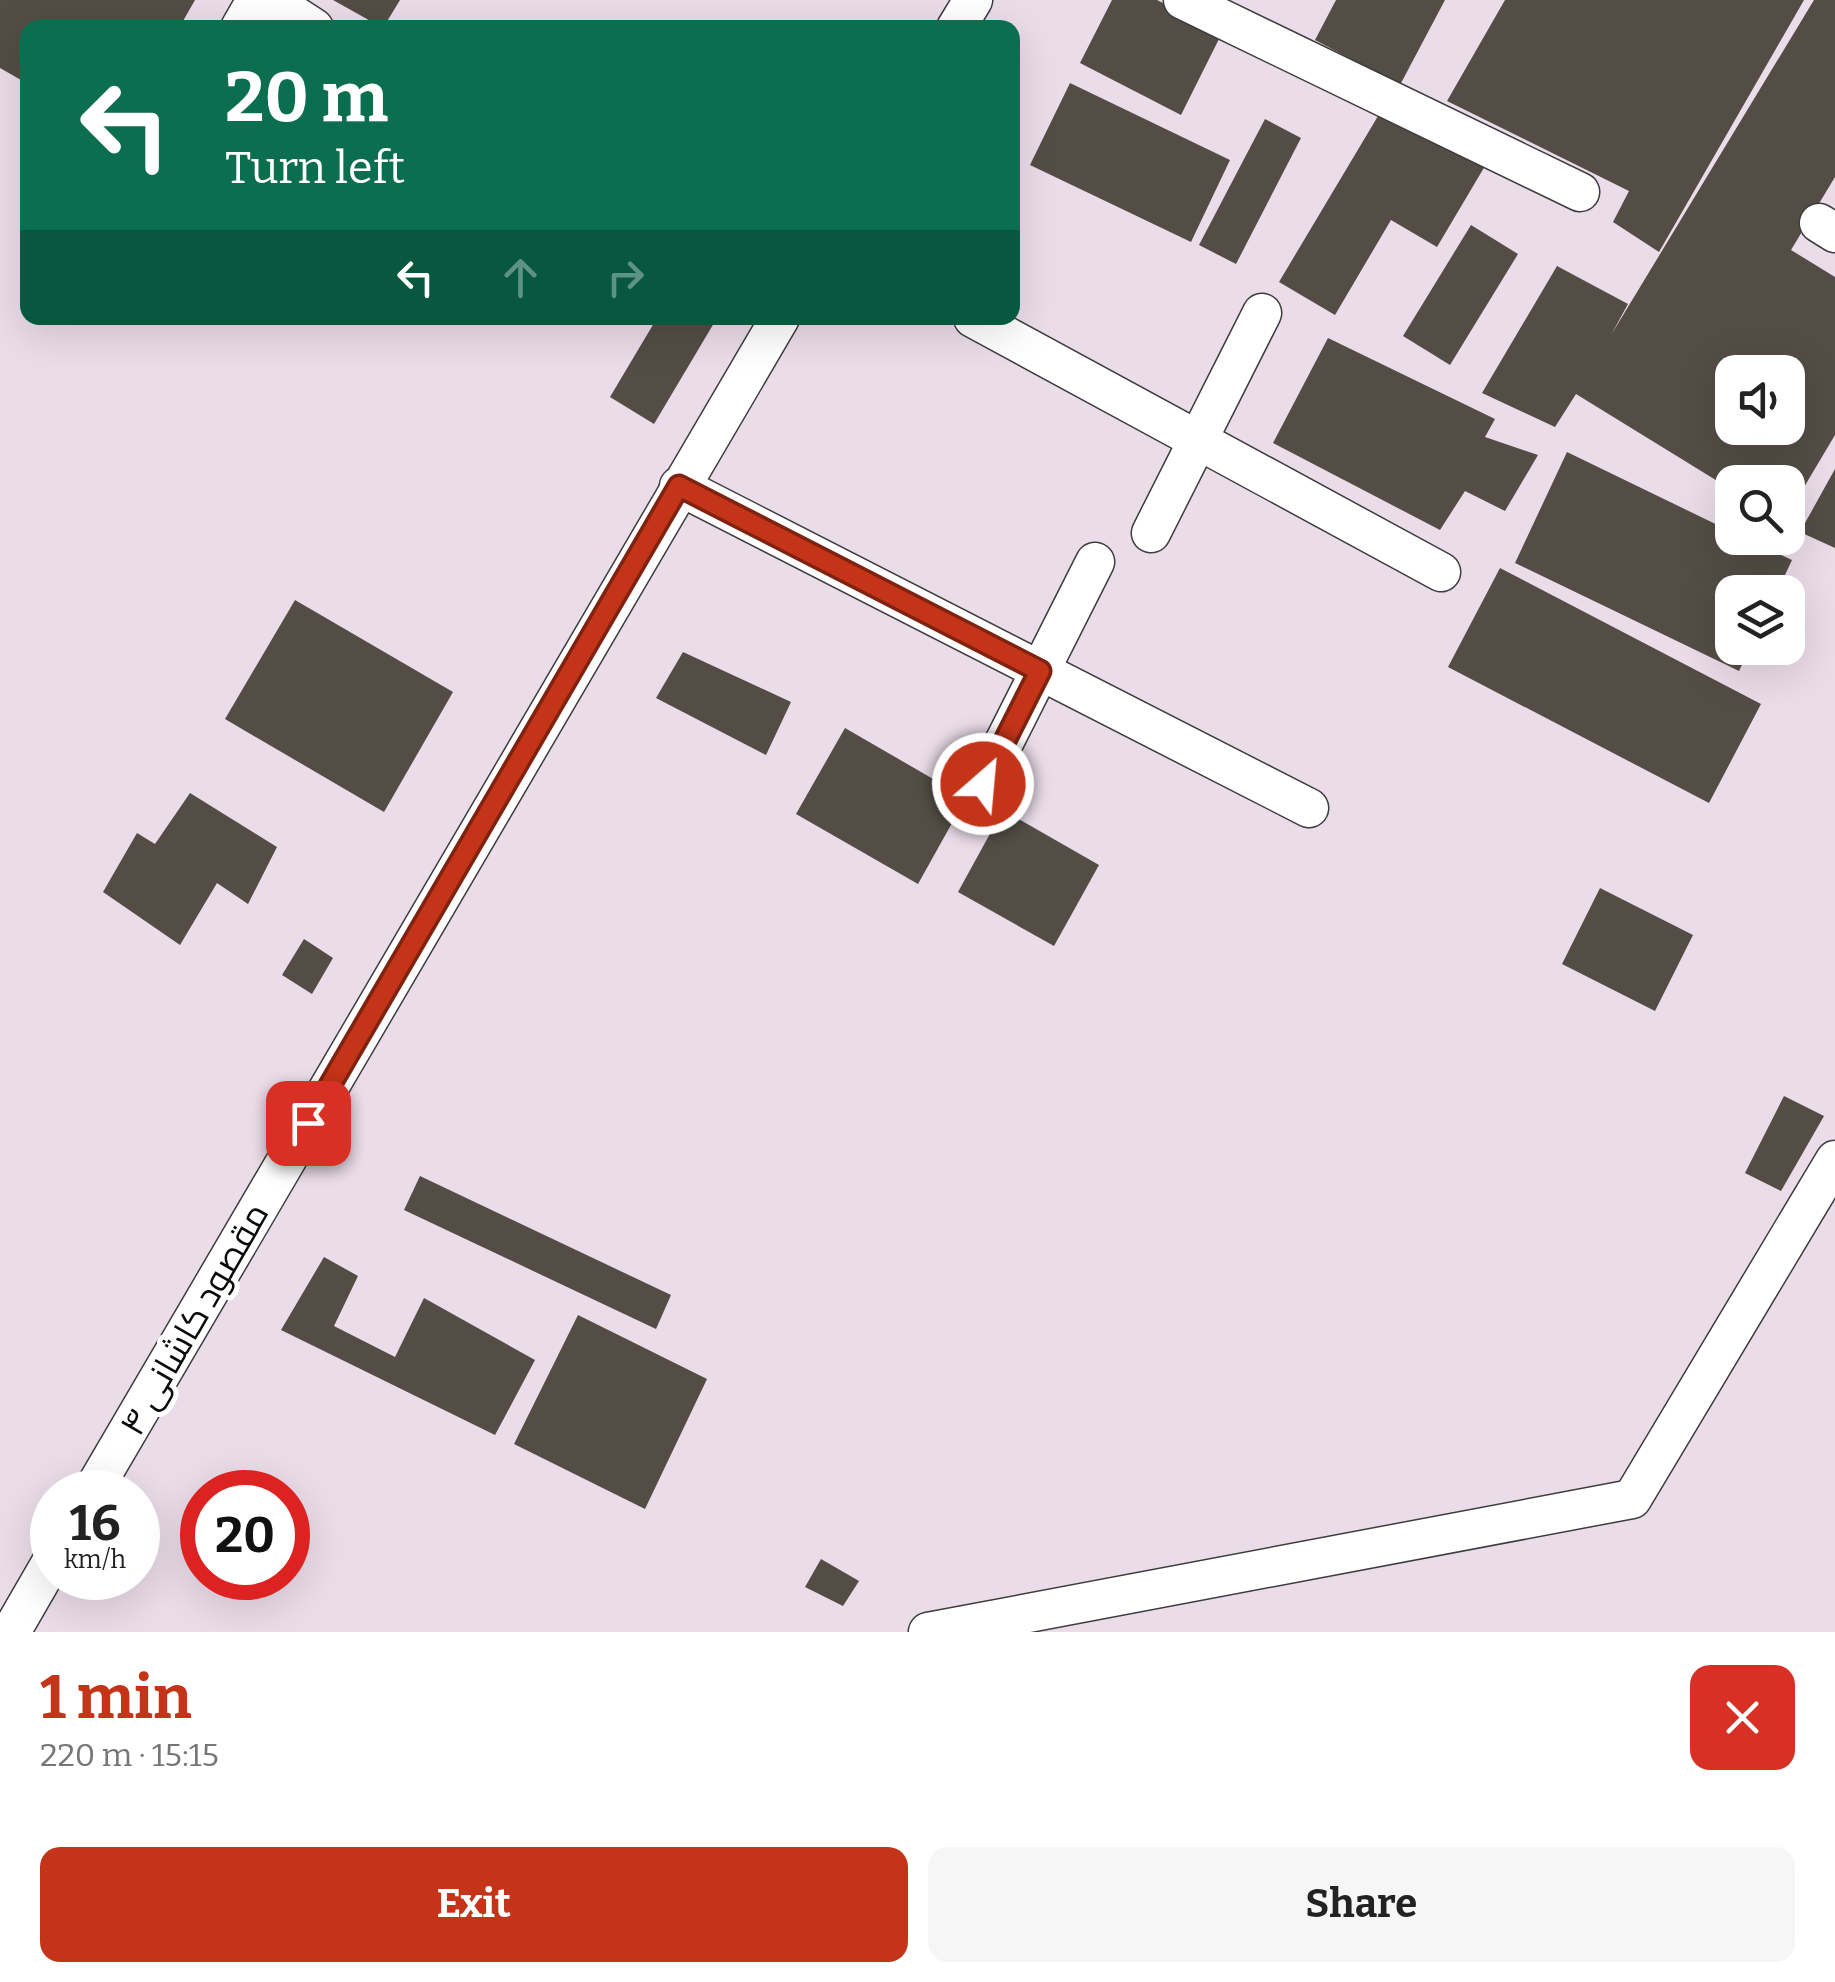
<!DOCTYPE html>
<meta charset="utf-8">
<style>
:root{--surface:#fff;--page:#f6f6f6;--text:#222;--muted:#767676;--accent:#c33418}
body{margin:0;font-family:Bitter,Cairo,serif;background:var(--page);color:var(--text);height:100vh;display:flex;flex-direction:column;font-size:38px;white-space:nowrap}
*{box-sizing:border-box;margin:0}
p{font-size:32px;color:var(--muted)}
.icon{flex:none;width:55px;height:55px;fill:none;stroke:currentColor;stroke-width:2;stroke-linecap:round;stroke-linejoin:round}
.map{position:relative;height:1632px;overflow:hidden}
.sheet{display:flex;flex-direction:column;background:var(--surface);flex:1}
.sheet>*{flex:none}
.hud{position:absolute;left:20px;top:20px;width:1000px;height:305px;border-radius:20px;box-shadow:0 10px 40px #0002;background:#0b6e4f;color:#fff;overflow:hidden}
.tools{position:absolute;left:1715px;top:355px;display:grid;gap:20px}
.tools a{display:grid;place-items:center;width:90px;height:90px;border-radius:20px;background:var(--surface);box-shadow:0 10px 40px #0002;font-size:50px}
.speed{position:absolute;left:30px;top:1470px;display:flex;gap:20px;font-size:50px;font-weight:700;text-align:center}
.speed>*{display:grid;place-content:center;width:130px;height:130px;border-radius:50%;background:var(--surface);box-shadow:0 10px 40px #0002;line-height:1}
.speed small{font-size:25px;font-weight:400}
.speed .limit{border:15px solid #d22;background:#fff;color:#111}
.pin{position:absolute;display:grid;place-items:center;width:85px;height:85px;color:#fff;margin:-42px;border-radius:20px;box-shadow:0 5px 15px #0006}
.me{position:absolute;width:110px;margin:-55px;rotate:27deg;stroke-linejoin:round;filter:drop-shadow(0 0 8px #0008)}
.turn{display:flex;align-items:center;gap:35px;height:210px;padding:0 40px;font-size:45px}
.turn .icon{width:130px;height:130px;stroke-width:2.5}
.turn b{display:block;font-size:70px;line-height:85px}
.lanes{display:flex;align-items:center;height:95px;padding:0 40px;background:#0003;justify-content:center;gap:50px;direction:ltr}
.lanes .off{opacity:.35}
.round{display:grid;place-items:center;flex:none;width:105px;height:105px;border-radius:20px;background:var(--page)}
.head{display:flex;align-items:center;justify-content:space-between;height:170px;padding:0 40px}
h1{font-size:60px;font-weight:700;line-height:75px;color:var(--accent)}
.primary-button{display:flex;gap:20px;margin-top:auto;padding:20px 40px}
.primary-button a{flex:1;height:115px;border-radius:20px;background:var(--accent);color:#fff;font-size:40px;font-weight:700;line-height:115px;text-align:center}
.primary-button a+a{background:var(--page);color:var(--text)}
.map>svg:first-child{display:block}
.industrial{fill:#eadce9;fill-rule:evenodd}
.building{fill:#534d45;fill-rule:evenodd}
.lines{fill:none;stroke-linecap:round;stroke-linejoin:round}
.minor-casing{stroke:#3d3d3d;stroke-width:41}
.minor{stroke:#fff;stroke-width:38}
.route-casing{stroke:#7f2210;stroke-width:25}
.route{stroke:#c33418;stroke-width:18}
.labels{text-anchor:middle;stroke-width:10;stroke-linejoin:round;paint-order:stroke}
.street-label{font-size:35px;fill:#0a0a0a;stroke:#fff}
</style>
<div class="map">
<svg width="1835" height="1632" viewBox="0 0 1835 1632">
<rect width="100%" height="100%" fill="#ffffe6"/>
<path class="industrial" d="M0 0H1835V1632H0ZM28 28H1012V318H28ZM1732 372H1788V428H1732ZM1732 482H1788V538H1732ZM1732 592H1788V648H1732ZM52 1492H138V1578H52ZM202 1492H288V1578H202Z"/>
<g class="building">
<path d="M0 0H195L179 28H28V84L0 68Z"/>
<path d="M333 0H400L383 28Z"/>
<path d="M1112 0H1157L1222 33 1181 115 1080 63Z"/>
<path d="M1336 0H1445L1400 85 1315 40Z"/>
<path d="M1505 0H1804L1659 252 1613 222 1629 191 1447 101Z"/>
<path d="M1814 0H1835V177L1791 250 1835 277V435L1788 514V482H1732V490L1576 394 1555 427 1482 393 1557 266 1628 304 1611 335ZM1732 372H1788V428H1732Z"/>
<path d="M1070 83 1230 160 1191 242 1030 165Z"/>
<path d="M1384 106 1485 166 1437 247 1391 220 1335 315 1279 282Z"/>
<path d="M1265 119 1301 138 1236 264 1199 245Z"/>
<path d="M1471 225 1518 254 1450 365 1403 336Z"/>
<path d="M657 318H717L654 424 610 397Z"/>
<path d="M1328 338 1495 419 1485 437 1538 455 1505 511 1465 491 1440 530 1273 443Z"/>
<path d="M1567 452 1732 532V538H1745L1792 560 1777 592H1732V648H1750L1739 671 1515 563Z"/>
<path d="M1835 469V548L1800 532Z"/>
<path d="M1500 568 1761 704 1709 803 1448 667Z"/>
<path d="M295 600 453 692 384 812 225 719Z"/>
<path d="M683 652 791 702 766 755 656 698Z"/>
<path d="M845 728 966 798 918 884 796 814Z"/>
<path d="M190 793 277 847 248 904 217 883 180 945 103 892 137 833 155 844Z"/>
<path d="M1003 810 1099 865 1054 946 958 892Z"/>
<path d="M1600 888 1693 935 1655 1011 1562 964Z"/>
<path d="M304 939 333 958 312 994 282 975Z"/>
<path d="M1784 1096 1824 1116 1781 1191 1745 1173Z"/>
<path d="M420 1176 671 1295 656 1329 404 1210Z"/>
<path d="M324 1257 358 1276 334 1326 395 1357 424 1298 535 1360 495 1435 281 1330Z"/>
<path d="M578 1315 707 1379 645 1509 514 1444Z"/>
<path d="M821 1559 859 1581 843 1606 805 1587Z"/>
</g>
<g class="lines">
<g class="minor-casing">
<g id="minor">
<path d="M271 0 314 28"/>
<path d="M1183 0 1580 192"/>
<path d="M240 28 256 0"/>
<path d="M956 28 973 0"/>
<path d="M1819 223 1835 233"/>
<path d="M973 318 1441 572"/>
<path d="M679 486 1309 808"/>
<path d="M1151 533 1262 313"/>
<path d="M983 784 1095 562"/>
<path d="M92 1492 780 318"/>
<path d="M11 1632 52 1561"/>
<path d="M928 1632 1632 1499 1835 1160"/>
</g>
</g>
<use href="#minor" class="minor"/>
</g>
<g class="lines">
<g class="route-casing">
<path id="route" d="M308 1123 679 486 1040 671 983 784"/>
</g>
<use href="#route" class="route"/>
</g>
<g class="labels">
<g class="street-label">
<text transform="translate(194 1319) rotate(-60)" y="12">مقصود کاشانی ۴</text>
</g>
</g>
</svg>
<div class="tools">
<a><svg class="icon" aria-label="sound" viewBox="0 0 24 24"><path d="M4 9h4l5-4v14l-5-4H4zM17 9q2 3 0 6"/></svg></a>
<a><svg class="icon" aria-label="search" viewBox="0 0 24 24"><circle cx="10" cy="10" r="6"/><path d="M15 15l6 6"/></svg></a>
<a><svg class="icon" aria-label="layers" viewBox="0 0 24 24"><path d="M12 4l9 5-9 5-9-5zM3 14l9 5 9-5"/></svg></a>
</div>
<div class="speed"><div>16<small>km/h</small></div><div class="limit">20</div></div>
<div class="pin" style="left:308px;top:1123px;background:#d93025"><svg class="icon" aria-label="arrive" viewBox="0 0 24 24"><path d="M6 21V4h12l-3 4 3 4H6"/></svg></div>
<svg class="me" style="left:983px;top:784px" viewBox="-20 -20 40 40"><circle r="17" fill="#c33418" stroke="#fff" stroke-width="3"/><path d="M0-11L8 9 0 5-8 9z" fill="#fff"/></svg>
<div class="hud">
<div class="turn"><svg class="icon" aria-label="left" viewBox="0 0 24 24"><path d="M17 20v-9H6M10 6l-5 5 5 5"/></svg><div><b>20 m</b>Turn left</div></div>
<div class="lanes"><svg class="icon" aria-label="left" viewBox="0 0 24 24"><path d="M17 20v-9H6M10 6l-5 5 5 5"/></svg><svg class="icon off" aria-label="ahead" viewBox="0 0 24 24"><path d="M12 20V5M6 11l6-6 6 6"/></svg><svg class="icon off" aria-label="right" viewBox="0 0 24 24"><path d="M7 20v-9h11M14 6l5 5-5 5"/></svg></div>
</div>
</div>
<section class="sheet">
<div class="head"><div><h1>1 min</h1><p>220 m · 15:15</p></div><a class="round" style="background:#d93025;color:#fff"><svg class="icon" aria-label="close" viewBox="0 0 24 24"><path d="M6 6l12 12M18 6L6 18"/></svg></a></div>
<div class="primary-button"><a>Exit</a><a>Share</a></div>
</section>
